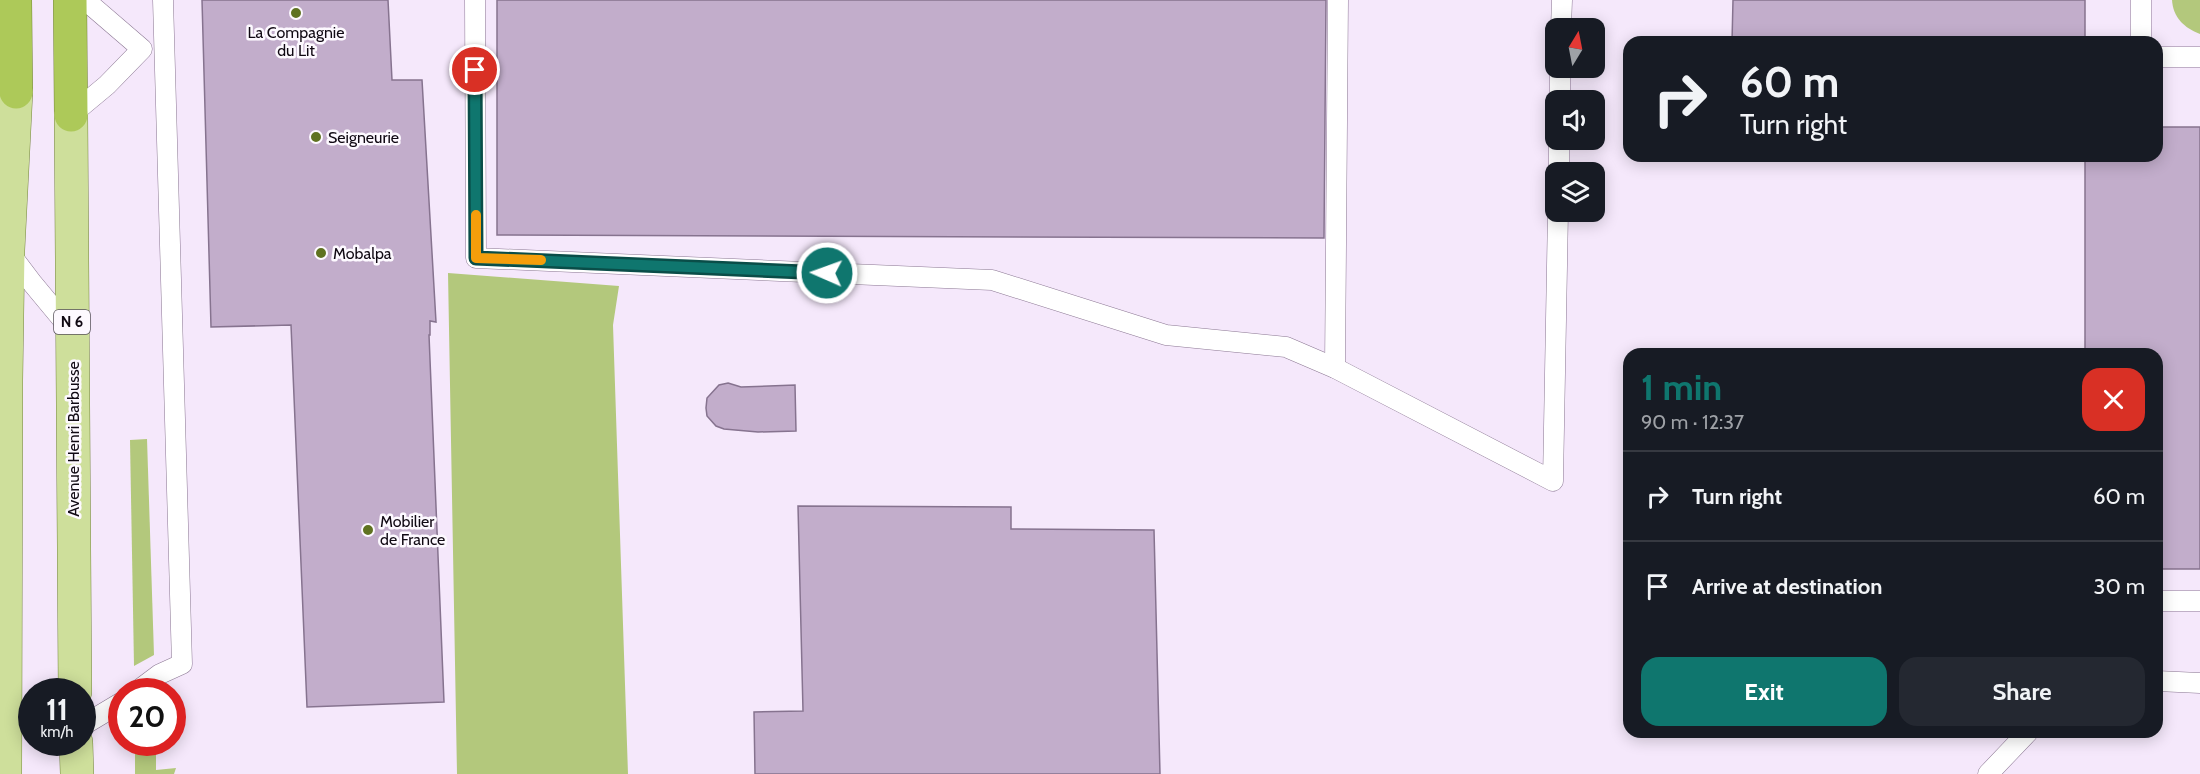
<!DOCTYPE html>
<meta charset="utf-8">
<style>
:root{--surface:#171b24;--page:#242831;--text:#f1f3f6;--muted:#9ea1a6;--line:#363941;--accent:#0f766e}
body{margin:0;font-family:Cabin,sans-serif;background:var(--page);color:var(--text);height:100vh;display:flex;flex-direction:column;font-size:22px;white-space:nowrap}
*{box-sizing:border-box;margin:0}
p{font-size:20px;color:var(--muted)}
.icon{flex:none;width:33px;height:33px;fill:none;stroke:currentColor;stroke-width:2;stroke-linecap:round;stroke-linejoin:round}
.map{position:relative;flex:1;overflow:hidden}
.drawer{position:absolute;left:1623px;top:348px;width:540px;height:390px;display:flex;flex-direction:column;background:var(--surface);border-radius:18px;box-shadow:0 3px 15px #0003}
.drawer>*{flex:none}
.guide{position:absolute;left:1623px;top:36px;width:540px;height:126px;border-radius:18px;box-shadow:0 3px 15px #0003;background:#171b24;color:var(--text);overflow:hidden}
.needle{width:39px;rotate:10deg}
.tools{position:absolute;left:1545px;top:18px;display:grid;gap:12px}
.tools a{display:grid;place-items:center;width:60px;height:60px;border-radius:12px;background:var(--surface);box-shadow:0 3px 15px #0003;font-size:30px}
.speed{position:absolute;left:18px;top:678px;display:flex;gap:12px;font-size:30px;font-weight:700;text-align:center}
.speed>*{display:grid;place-content:center;width:78px;height:78px;border-radius:50%;background:var(--surface);box-shadow:0 3px 15px #0003;line-height:1}
.speed small{font-size:15px;font-weight:400}
.speed .limit{border:9px solid #d22;background:#fff;color:#111}
.pin{position:absolute;display:grid;place-items:center;width:51px;height:51px;color:#fff;margin:-26px;border:3px solid #fff;border-radius:50%;box-shadow:0 2px 6px #0007}
.me{position:absolute;width:66px;margin:-33px;rotate:272deg;stroke-linejoin:round;filter:drop-shadow(0 0 4px #0008)}
.turn{display:flex;align-items:center;gap:21px;height:126px;padding:0 18px;font-size:27px}
.turn .icon{width:78px;height:78px;stroke-width:2.5}
.turn b{display:block;font-size:42px;line-height:51px}
.round{display:grid;place-items:center;flex:none;width:63px;height:63px;border-radius:18px;background:var(--page)}
.overview{display:flex;align-items:center;justify-content:space-between;height:102px;padding:0 18px}
h1{font-size:36px;font-weight:800;line-height:45px;color:var(--accent)}
.cta{display:flex;gap:12px;margin-top:auto;padding:12px 18px}
.cta a{flex:1;height:69px;border-radius:18px;background:var(--accent);color:#fff;font-size:24px;font-weight:800;line-height:69px;text-align:center}
.cta a+a{background:var(--page);color:var(--text)}
ul{padding:0;list-style:none}
li{display:flex;align-items:center;gap:18px;height:90px;padding:0 18px;border-top:2px solid var(--line)}
li div{flex:1}
li b{display:block;font-size:22px}
li em{font-style:normal}
.map>svg:first-child{display:block}
.green{fill:#b3c87c}
.building{fill:#c2adcb;stroke:#86738f;stroke-width:1.5}
.lines{fill:none;stroke-linecap:round;stroke-linejoin:round}
.lane-casing{stroke:#8b7793;stroke-width:21}
.primary-casing{stroke:#768640;stroke-width:34}
.highway-casing{stroke:#768640;stroke-width:34}
.lane{stroke:#fff;stroke-width:20}
.primary{stroke:#cedf9b;stroke-width:33}
.highway{stroke:#adc959;stroke-width:33}
.route-casing{stroke:#0a4d48;stroke-width:15}
.route{stroke:#0f766e;stroke-width:10}
.slow{stroke:#f59e0b;stroke-width:10}
.poi-dot{fill:#5f7221;stroke:#fdf9ff;stroke-width:2}
.labels{text-anchor:middle;stroke-width:5;stroke-linejoin:round;paint-order:stroke}
.shield{fill:#fdf9ff;stroke:#57515a;stroke-width:1.5}
.shield-label{font-size:15px;font-weight:bold;fill:#100913}
.poi-label{font-size:16px;fill:#100913;stroke:#fdf9ff;text-anchor:start}
.street-label{font-size:16px;fill:#100913;stroke:#fdf9ff}
</style>
<div class="map">
<svg width="2200" height="774" viewBox="0 0 2200 774">
<rect width="100%" height="100%" fill="#f5e8fb"/>
<g class="green">
<path d="M2172 0H2200V34C2184 28 2173 17 2172 0Z"/>
<path d="M448 273 619 286 613 325 628 774H457Z"/>
<path d="M147 439 154 655 134 666 130 440Z"/>
<path d="M135 743H156V770L176 768 174 774H135Z"/>
</g>
<g class="building">
<path d="M202 0H388L392 80H422L436 322 430 321V335H429L444 702 307 707 291 325 211 327Z"/>
<path d="M497 0H1326L1324 238 497 235Z"/>
<path d="M1733 0H2085V42H1732Z"/>
<path d="M2157 127H2200V569H2157V354H2085V156H2157Z"/>
<path d="M728 383 741 387 795 385 796 431 758 432 724 429 716 426 707 416 706 408 707 398 719 385Z"/>
<path d="M798 506 1011 507V529L1154 530 1160 774H755L754 712 803 711Z"/>
</g>
<g class="lines">
<g class="lane-casing">
<g id="lane">
<path d="M475 0 476 258 992 280 1166 335 1286 347 1335 368 1553 481 1558 212"/>
<path d="M2141 0V42"/>
<path d="M1561 28 1562 0"/>
<path d="M2157 57H2200"/>
<path d="M1560 100V68"/>
<path d="M71 115 107 85 142 49 85 0"/>
<path d="M1559 172V140"/>
<path d="M8 251 33 284 72 331"/>
<path d="M1335 368 1338 0"/>
<path d="M2157 601H2200"/>
<path d="M2157 681 2200 683"/>
<path d="M136 692 160 674 182 664 163 0"/>
<path d="M82 726 122 702"/>
<path d="M1988 774 2028 732"/>
</g>
</g>
<g class="primary-casing">
<g id="primary">
<path d="M71 115 75 692"/>
<path d="M76 742 77 774"/>
<path d="M5 774 6 381 8 250 16 92"/>
</g>
</g>
<g class="highway-casing">
<g id="highway">
<path d="M15 0 16 92"/>
<path d="M70 0 71 115"/>
</g>
</g>
<use href="#lane" class="lane"/>
<use href="#primary" class="primary"/>
<use href="#highway" class="highway"/>
</g>
<g class="lines">
<g class="route-casing">
<path id="route" d="M475 70 476 258 827 273"/>
</g>
<use href="#route" class="route"/>
<path class="slow" d="M476 215V258L541 260"/>
</g>
<g class="poi-dot">
<circle cx="296" cy="13" r="6"/>
<circle cx="316" cy="137" r="6"/>
<circle cx="321" cy="253" r="6"/>
<circle cx="368" cy="530" r="6"/>
</g>
<g class="labels">
<rect class="shield" x="54" y="310" width="36" height="24" rx="4.5"/>
<g class="shield-label">
<text x="72" y="327">N 6</text>
</g>
<g class="poi-label">
<text x="296" y="38" text-anchor="middle">La Compagnie<tspan x="296" dy="18">du Lit</tspan></text>
<text x="328" y="143">Seigneurie</text>
<text x="333" y="259">Mobalpa</text>
<text x="380" y="527">Mobilier<tspan x="380" dy="18">de France</tspan></text>
</g>
<g class="street-label">
<text transform="translate(73 439) rotate(-90)" y="6">Avenue Henri Barbusse</text>
</g>
</g>
</svg>
<div class="tools">
<a><svg class="needle" viewBox="-14 -14 28 28"><path d="M0-13l5 13h-10z" fill="#e53935"/><path d="M0 13l5-13h-10z" fill="#9ea1a6"/></svg></a>
<a><svg class="icon" aria-label="sound" viewBox="0 0 24 24"><path d="M4 9h4l5-4v14l-5-4H4zM17 9q2 3 0 6"/></svg></a>
<a><svg class="icon" aria-label="layers" viewBox="0 0 24 24"><path d="M12 4l9 5-9 5-9-5zM3 14l9 5 9-5"/></svg></a>
</div>
<div class="speed"><div>11<small>km/h</small></div><div class="limit">20</div></div>
<div class="pin" style="left:475px;top:70px;background:#d93025"><svg class="icon" aria-label="arrive" viewBox="0 0 24 24"><path d="M6 21V4h12l-3 4 3 4H6"/></svg></div>
<svg class="me" style="left:827px;top:273px" viewBox="-20 -20 40 40"><circle r="17" fill="#0f766e" stroke="#fff" stroke-width="3"/><path d="M0-11L8 9 0 5-8 9z" fill="#fff"/></svg>
<div class="guide">
<div class="turn"><svg class="icon" aria-label="right" viewBox="0 0 24 24"><path d="M7 20v-9h11M14 6l5 5-5 5"/></svg><div><b>60 m</b>Turn right</div></div>
</div>
<section class="drawer">
<div class="overview"><div><h1>1 min</h1><p>90 m · 12:37</p></div><a class="round" style="background:#d93025;color:#fff"><svg class="icon" aria-label="close" viewBox="0 0 24 24"><path d="M6 6l12 12M18 6L6 18"/></svg></a></div>
<ul>
<li><svg class="icon" aria-label="right" viewBox="0 0 24 24"><path d="M7 20v-9h11M14 6l5 5-5 5"/></svg><div><b>Turn right</b></div><em>60 m</em></li>
<li><svg class="icon" aria-label="arrive" viewBox="0 0 24 24"><path d="M6 21V4h12l-3 4 3 4H6"/></svg><div><b>Arrive at destination</b></div><em>30 m</em></li>
</ul>
<div class="cta"><a>Exit</a><a>Share</a></div>
</section>
</div>
